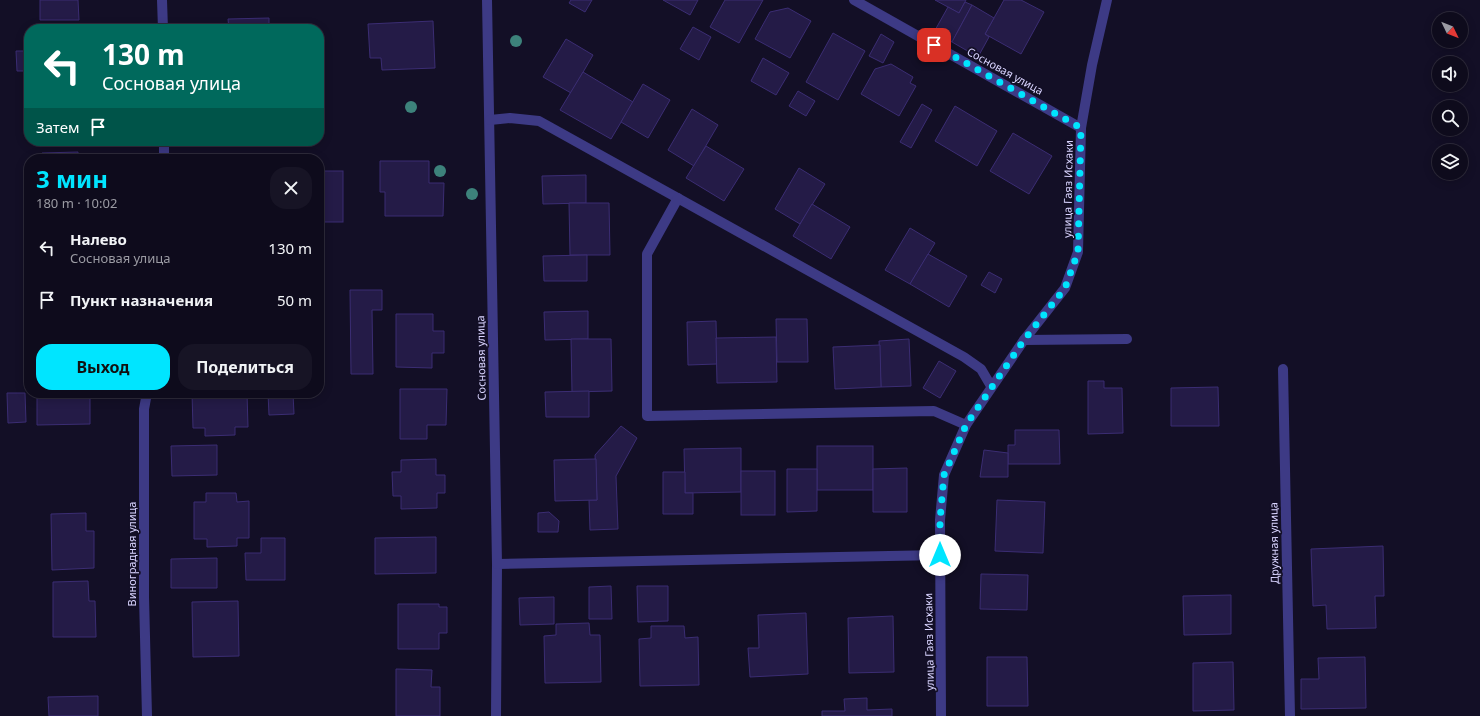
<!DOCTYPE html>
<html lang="ru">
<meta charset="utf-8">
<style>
:root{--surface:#0e0b1c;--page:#171425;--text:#f1f3f6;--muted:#9b9ba3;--line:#2e2b3b;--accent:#00e5ff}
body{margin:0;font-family:"Noto Sans",sans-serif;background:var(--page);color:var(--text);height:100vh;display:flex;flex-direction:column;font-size:15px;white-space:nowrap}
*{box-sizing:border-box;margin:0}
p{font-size:13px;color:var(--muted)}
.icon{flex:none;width:22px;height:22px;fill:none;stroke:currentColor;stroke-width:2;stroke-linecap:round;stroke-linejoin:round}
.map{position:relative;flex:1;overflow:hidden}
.sheet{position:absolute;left:24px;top:154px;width:300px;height:244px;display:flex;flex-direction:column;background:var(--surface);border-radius:16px;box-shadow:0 2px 10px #0003,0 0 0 1px var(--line)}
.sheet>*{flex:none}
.top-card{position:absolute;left:24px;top:24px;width:300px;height:122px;border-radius:16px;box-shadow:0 2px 10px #0003,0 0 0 1px var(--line);background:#00695c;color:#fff;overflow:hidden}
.needle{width:26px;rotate:133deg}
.tools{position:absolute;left:1432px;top:12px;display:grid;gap:8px}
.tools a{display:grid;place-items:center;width:36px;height:36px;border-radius:50%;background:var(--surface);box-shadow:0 2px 10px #0003,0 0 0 1px var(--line);font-size:20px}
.pin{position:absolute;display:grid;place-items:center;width:34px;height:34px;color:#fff;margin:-17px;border-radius:8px;box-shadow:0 2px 6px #0006}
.me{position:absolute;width:44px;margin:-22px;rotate:0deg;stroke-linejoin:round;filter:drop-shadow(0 0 3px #0008)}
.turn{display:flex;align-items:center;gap:14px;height:84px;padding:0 12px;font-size:18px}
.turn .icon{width:52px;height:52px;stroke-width:2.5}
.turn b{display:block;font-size:28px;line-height:34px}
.then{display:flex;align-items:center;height:38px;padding:0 12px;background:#0003;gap:8px;font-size:15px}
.round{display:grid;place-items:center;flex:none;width:42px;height:42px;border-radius:16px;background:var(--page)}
.overview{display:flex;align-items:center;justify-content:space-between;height:68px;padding:0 12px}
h1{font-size:24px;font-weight:700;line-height:30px;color:var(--accent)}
.button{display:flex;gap:8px;margin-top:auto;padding:8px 12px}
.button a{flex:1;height:46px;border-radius:16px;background:var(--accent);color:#111;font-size:16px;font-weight:700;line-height:46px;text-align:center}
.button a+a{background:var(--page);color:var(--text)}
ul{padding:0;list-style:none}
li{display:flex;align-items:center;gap:12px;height:52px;padding:0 12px}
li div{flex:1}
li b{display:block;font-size:15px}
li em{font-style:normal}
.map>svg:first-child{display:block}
.building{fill:#241b47;stroke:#3b2d73}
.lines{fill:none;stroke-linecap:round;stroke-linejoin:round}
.minor{stroke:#3d3a85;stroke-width:10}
.tree{fill:#3d827b}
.route{stroke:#00e5ff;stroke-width:7;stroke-dasharray:0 12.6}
.labels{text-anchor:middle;stroke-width:3.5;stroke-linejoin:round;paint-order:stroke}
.street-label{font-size:11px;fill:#d9d4ff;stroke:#130f26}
</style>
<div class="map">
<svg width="1480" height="716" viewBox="0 0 1480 716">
<rect width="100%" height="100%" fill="#130f26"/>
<g class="building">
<path d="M40 0H78L79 20H40Z"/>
<path d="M571 0H592L585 12 569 3Z"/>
<path d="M663 0H698L690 15Z"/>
<path d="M725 0H763L739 43 710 27Z"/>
<path d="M935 0H966L959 13Z"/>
<path d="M1004 0H1021L1044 12 1021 54 985 34Z"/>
<path d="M965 2 972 5 952 42 934 32 948 7 959 13Z"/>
<path d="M972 5 994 18 985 34 989 37 978 57 952 42Z"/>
<path d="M788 8 811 21 790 58 755 39 770 12Z"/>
<path d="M269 18V29H229L228 19Z"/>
<path d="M433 21 435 68 382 70 381 58H370L368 24Z"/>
<path d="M693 27 711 37 699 60 680 49Z"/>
<path d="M833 33 865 51 838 100 806 82Z"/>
<path d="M881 34 894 42 883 63 869 56Z"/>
<path d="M566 39 593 55 571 93 543 77Z"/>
<path d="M16 51H29V71H17Z"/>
<path d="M763 58 789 73 776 95 751 81Z"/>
<path d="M891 64 913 77 910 83 916 86 899 116 861 94 875 69Z"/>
<path d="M583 72 633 102 611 139 560 110Z"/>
<path d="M643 84 670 100 648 138 621 122Z"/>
<path d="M798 91 815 101 806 116 789 106Z"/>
<path d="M922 104 932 110 911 148 900 142Z"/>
<path d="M955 106 997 131 977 166 935 141Z"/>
<path d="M692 109 718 125 694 166 668 150Z"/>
<path d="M1013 133 1052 156 1029 194 990 171Z"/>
<path d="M706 146 744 169 724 201 686 178Z"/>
<path d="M78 152V159H42V153Z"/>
<path d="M380 161H429V183H444L443 216H385V192H380Z"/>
<path d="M799 168 825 184 800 224 775 209Z"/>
<rect x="319" y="171" width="24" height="51"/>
<path d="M586 175V203L543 204 542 176Z"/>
<path d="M569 203H609L610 255H570Z"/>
<path d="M812 204 850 227 831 259 793 236Z"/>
<path d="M910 228 935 243 910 284 885 270Z"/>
<path d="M928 254 967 276 949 307 910 284Z"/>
<path d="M587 255V281H544L543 256Z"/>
<path d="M989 272 1002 279 995 293 981 285Z"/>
<path d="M350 290H382V310H372L373 374H351Z"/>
<path d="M588 311V339L545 340 544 312Z"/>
<path d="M396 314H433V331H444V353H432V368L396 367Z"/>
<path d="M776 319H807L808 362H777Z"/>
<path d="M716 321 717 364 688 365 687 322Z"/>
<path d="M776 337 777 382 717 383 716 338Z"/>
<path d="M571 339H611L612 391 572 392Z"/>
<path d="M909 339 911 386 881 387 879 341Z"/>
<path d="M880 345 881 387 835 389 833 347Z"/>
<path d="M939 361 956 371 940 398 923 388Z"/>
<path d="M1088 381H1104V388H1122L1123 433 1088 434Z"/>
<path d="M1218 387 1219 426H1171V388Z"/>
<path d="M400 389H447L446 425H427V439H400Z"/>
<path d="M589 391V417H546L545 392Z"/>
<path d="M7 393H25L26 422 8 423Z"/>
<path d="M37 393H90V424L37 425Z"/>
<path d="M192 393H247L248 427H235V435L205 436V428H193Z"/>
<path d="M268 393H293L294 414 269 415Z"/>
<path d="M621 426 637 438 616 476 618 529 590 530 589 500H597L595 455Z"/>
<path d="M1015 430H1059L1060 464H1008V445H1015Z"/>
<path d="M217 445V475L172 476 171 446Z"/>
<rect x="817" y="446" width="56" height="44"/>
<path d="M741 448V492L685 493 684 449Z"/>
<path d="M984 450 1008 453V477H980Z"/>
<path d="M436 459V475H445V493H437V508L401 509V496H393L392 472H401V460Z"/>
<path d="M596 459 597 500 555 501 554 460Z"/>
<path d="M907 468V512H873V469Z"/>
<path d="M787 469H817V511L787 512Z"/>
<rect x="741" y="471" width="34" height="44"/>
<path d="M663 472H685V493H693V514H663Z"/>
<path d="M206 493H236L237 502 249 501V538H237V546L207 547V539H194V502H206Z"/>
<path d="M997 500 1045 502 1043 553 995 551Z"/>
<path d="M549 512 559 521 558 532H538V513Z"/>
<path d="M86 513V531H94V568L52 570 51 514Z"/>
<path d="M436 537V573L375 574V538Z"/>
<path d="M261 538H285V580H246L245 553H261Z"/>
<path d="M1383 546 1384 596H1375L1376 628 1327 629 1326 605 1313 606 1311 549Z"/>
<path d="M217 558V588H171V559Z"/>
<path d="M981 574 1028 575 1027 610 980 609Z"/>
<path d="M88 581 89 601H95L96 637H53V582Z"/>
<path d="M611 586 612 619H589V587Z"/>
<path d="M637 586H668V621L638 622Z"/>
<path d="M1231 595V634L1184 635 1183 596Z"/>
<path d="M554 597V624L520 625 519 598Z"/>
<path d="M238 601 239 656 193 657 192 602Z"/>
<path d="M398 604H439V607H447V633H439V649H398Z"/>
<path d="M806 613 808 674 750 677 748 648H759L758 615Z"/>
<path d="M893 616 894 672 849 673 848 618Z"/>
<path d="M589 623 590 635H600L601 682 545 683 544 636 556 635V624Z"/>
<path d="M651 626H684L685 638 698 637 699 685 640 686 639 639 651 638Z"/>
<path d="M987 657H1027L1028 706H987Z"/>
<path d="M1365 657 1366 708 1301 709V679H1319L1318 658Z"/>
<path d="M1233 662 1234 710 1193 711V663Z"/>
<path d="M396 669 432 670 431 687H440V716H396Z"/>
<path d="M98 696V716H49L48 697Z"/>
<path d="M867 698V710L892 709V716H822V711H845L844 699Z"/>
</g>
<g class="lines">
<g class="minor">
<path d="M162 0 163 29"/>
<path d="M487 0 497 564 496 716"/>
<path d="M854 0 1081 128"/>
<path d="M490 120 510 118 539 121 964 357 981 369 991 386"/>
<path d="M164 141V159"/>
<path d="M678 198 647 254V416L934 411 966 425"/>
<path d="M1024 340 1127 339"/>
<path d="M1283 369 1290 716"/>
<path d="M497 564 940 555"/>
<path d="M147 716 144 597V409L147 393"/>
<path d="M941 716 940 520 944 475 966 425 1024 340 1065 288 1078 252 1081 128 1092 65 1107 0"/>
</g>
</g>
<g class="tree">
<circle cx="516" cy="41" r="6"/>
<circle cx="411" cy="107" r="6"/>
<circle cx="440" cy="171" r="6"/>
<circle cx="472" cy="194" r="6"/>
</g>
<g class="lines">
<path class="route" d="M934 45 1081 128 1078 252 1065 288 1024 340 966 425 944 475 940 520V555"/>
</g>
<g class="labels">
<g class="street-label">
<text transform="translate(1005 71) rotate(29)" y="4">Сосновая улица</text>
<text transform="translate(1068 189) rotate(-89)" y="4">улица Гаяз Исхаки</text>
<text transform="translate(481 358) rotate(-91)" y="4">Сосновая улица</text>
<text transform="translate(1274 543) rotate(-91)" y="4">Дружная улица</text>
<text transform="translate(132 554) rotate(-90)" y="4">Виноградная улица</text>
<text transform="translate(929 642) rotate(-91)" y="4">улица Гаяз Исхаки</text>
</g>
</g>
</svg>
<div class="tools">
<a><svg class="needle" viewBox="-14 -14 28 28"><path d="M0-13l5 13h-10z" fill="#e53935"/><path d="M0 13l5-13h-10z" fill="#9b9ba3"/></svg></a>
<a><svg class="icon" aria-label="sound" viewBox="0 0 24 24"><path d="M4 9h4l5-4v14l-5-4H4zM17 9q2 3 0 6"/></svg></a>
<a><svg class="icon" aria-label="search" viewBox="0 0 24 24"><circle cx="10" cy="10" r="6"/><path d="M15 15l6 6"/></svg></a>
<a><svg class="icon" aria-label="layers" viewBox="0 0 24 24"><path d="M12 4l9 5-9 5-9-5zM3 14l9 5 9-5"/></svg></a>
</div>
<div class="pin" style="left:934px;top:45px;background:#d93025"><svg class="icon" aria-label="arrive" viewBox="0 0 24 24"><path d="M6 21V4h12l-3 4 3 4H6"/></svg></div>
<svg class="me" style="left:940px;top:555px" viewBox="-20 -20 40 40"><circle r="19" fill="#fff"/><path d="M0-13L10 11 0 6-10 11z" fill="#00e5ff"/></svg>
<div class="top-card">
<div class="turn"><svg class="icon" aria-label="left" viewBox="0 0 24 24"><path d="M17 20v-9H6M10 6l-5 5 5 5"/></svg><div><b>130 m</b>Сосновая улица</div></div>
<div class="then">Затем<svg class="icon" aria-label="arrive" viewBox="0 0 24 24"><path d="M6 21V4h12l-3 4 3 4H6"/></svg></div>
</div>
<section class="sheet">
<div class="overview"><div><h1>3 мин</h1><p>180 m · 10:02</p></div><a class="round"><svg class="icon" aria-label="close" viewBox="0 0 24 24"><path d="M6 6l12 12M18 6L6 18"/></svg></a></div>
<ul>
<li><svg class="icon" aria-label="left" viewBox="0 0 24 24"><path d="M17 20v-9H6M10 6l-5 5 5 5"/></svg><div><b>Налево</b><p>Сосновая улица</p></div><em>130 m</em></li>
<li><svg class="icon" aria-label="arrive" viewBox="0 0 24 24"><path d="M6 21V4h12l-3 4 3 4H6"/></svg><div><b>Пункт назначения</b></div><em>50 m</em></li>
</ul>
<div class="button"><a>Выход</a><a>Поделиться</a></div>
</section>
</div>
